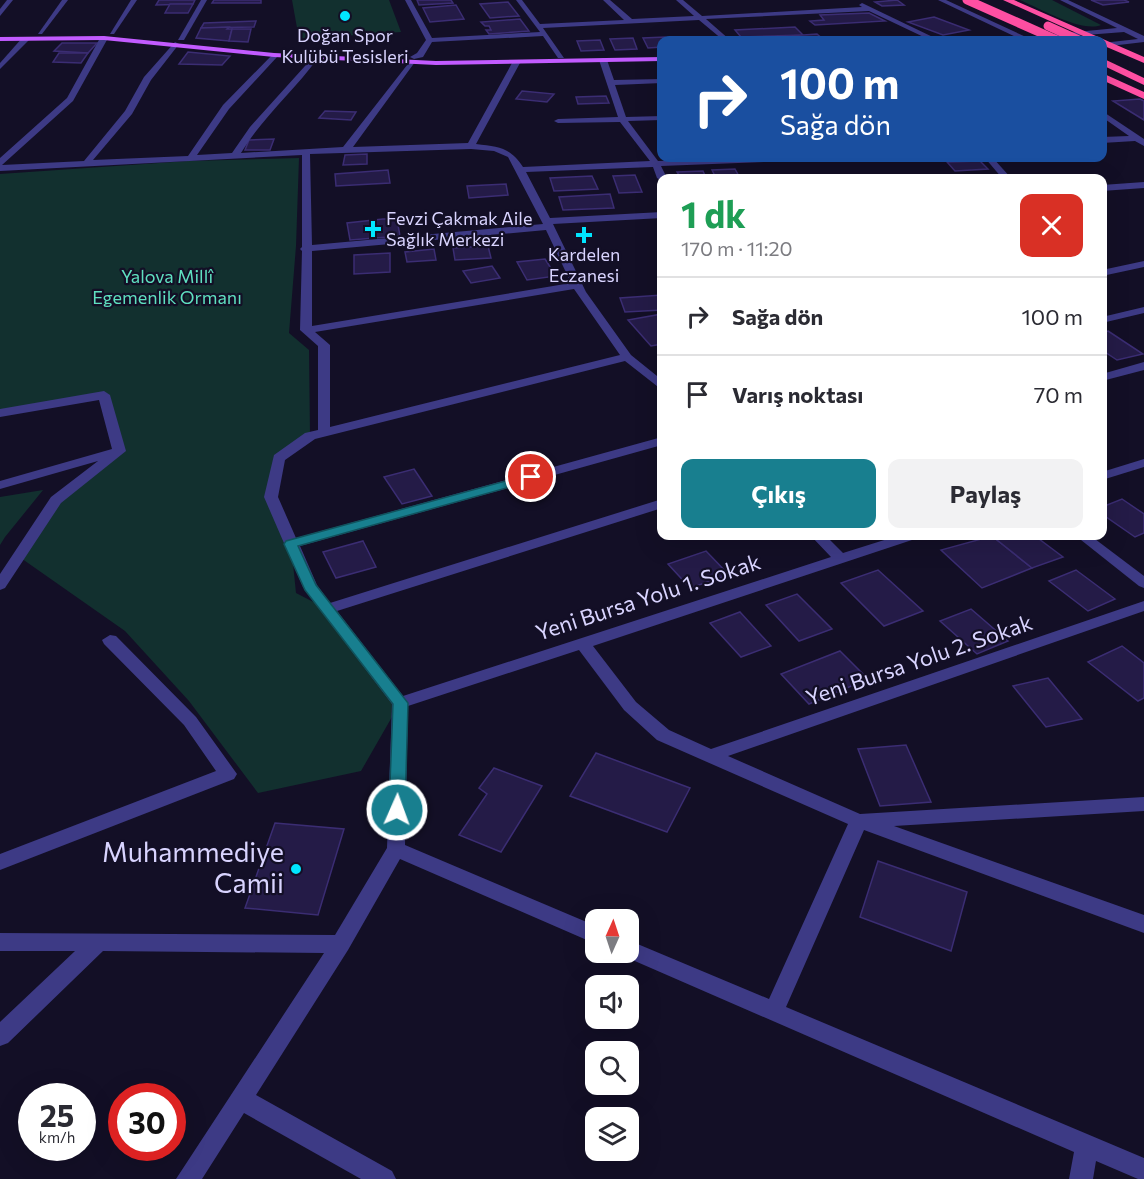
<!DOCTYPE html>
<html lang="tr">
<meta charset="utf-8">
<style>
:root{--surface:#fff;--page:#f2f2f3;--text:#2b2b33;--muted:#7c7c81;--line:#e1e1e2;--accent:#187f8f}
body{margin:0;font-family:Commissioner,sans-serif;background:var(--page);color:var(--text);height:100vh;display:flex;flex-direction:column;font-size:22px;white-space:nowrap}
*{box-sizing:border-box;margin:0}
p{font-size:20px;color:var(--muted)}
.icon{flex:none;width:33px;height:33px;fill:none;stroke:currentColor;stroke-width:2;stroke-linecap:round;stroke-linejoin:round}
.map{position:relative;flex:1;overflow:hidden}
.panel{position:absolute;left:657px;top:174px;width:450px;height:366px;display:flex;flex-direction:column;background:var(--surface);border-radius:12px;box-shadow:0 6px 24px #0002}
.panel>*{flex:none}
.banner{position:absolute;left:657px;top:36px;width:450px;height:126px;border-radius:12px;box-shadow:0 6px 24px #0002;background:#1a4fa0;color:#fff;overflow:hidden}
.needle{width:39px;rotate:3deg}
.buttons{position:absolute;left:585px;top:909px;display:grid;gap:12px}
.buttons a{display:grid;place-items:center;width:54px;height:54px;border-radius:12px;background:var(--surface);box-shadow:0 6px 24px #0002;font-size:30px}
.speed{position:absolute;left:18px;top:1083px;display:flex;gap:12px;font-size:30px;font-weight:700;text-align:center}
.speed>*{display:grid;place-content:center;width:78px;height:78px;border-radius:50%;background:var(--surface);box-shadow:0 6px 24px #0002;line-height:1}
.speed small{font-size:15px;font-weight:400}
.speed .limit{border:9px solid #d22;background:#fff;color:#111}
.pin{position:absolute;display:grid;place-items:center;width:51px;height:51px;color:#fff;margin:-26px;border:3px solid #fff;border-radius:50%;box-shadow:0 2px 6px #0007}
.me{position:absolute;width:66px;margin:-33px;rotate:2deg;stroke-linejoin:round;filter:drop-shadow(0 0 4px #0008)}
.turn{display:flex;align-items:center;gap:21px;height:126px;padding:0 24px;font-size:27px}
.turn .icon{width:78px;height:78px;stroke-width:2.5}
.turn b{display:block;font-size:42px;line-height:51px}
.round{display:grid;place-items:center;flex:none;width:63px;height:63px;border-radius:12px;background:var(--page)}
.head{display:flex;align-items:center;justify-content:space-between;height:102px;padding:0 24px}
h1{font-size:36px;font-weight:700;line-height:45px;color:#1e9e55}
.primary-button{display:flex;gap:12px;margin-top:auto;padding:12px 24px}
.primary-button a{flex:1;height:69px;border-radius:12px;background:var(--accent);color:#fff;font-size:24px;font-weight:700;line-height:69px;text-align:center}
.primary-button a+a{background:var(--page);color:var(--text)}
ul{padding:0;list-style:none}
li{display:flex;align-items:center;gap:18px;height:78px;padding:0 24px;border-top:2px solid var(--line)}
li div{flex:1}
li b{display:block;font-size:22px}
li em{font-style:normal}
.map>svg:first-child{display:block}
.green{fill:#12302f}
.building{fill:#241b47;stroke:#3b2d73;stroke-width:1.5}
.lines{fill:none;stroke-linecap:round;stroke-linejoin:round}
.minor{fill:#3d3a85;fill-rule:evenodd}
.major{fill:#c25bff;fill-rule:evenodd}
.highway{fill:#ff4fa3;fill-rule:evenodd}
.highway-bridge{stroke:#ff4fa3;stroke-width:9}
.route{fill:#187f8f;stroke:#10535d;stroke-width:1.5}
.poi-dot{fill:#00e5ff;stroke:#130f26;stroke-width:2}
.labels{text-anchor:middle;stroke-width:4.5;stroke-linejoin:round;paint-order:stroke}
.far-poi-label{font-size:18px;fill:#d9d4ff;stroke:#130f26}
.far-park-label{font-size:18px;fill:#5fe0c0;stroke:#130f26}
.street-label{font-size:22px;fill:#d9d4ff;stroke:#130f26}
.near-poi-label{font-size:27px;fill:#d9d4ff;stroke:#130f26;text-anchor:end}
</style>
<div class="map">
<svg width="1144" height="1179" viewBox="0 0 1144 1179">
<rect width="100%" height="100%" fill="#130f26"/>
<g class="green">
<path d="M292 0H389L401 32 299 39Z"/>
<path d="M1020 0H1052L1101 25C1082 33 1039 8 1020 0Z"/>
<path d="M299 158 296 246 289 333 309 350 310 436 279 458 271 497 291 544 296 593 327 609 400 703 361 771 258 793 189 701 125 631 18 556 56 500 119 451 103 395 0 413V174L188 161Z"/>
<path d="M43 490 5 537 0 545V497Z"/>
</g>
<g class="building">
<path d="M159 0H195L193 4 156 5Z"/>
<path d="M214 0H261V3H212Z"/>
<path d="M417 0H451L453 3 419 5Z"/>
<path d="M897 0 904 5 882 6 875 2Z"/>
<path d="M1091 0H1124L1129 2 1103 5Z"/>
<path d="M508 2 519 16 490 18 480 4Z"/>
<path d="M170 4H193L188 13H165Z"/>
<path d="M456 5 464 19 430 22 423 8Z"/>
<path d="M869 13 885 21 815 25 810 21 824 20 820 15Z"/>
<path d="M934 17 969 30 943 35 908 22Z"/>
<path d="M520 19 529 31 489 34 486 30H491L489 26H485L481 22Z"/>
<path d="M256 21 254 27 201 28 204 23Z"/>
<path d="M229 27 227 29H232L229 41 196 38 201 28Z"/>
<path d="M795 27 803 35 741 37 735 30Z"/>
<path d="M232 29H251L248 42 229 41Z"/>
<path d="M817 34 824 40H793L788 36Z"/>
<path d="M665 37 667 40H662V47L648 48 643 38Z"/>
<path d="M780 37 783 40 746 39Z"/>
<path d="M633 38 637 49 615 50 610 39Z"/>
<path d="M600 40 604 50 581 51 577 41Z"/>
<path d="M62 43H97L88 53 54 51Z"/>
<path d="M188 52 230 56 222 65 179 64Z"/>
<path d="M59 53H88L81 63 53 62Z"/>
<path d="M522 91 554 94 547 102 516 99Z"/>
<path d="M606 96 609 103 578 104 576 97Z"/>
<path d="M1140 99 1144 101V120L1113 101Z"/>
<path d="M325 111 356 112 351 120 319 118Z"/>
<path d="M274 139 270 150H245L249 140Z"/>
<path d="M367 154V164L343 165 345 155Z"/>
<path d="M980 161 988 169 955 171 947 162Z"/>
<path d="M735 169 740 178H716L712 170Z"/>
<path d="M388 170 390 183 336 186 335 174Z"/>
<path d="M703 171 706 178H681L677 172Z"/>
<path d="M635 175 642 192 619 193 613 176Z"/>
<path d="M592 176 598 189 554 191 550 178Z"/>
<path d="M506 184 508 195 469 198 467 186Z"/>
<path d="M610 194 614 208 563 210 559 197Z"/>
<path d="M383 219H397L400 236 350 240 347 223Z"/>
<path d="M488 246 491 258 455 260 453 248Z"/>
<path d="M434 249 436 260 407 262 405 252Z"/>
<path d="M390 253V272L354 274V255Z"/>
<path d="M545 259 556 276 527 280 517 262Z"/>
<path d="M492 266 500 278 471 283 463 271Z"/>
<path d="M662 295V310L625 312 620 298Z"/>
<path d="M662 314V344L651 346 628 320Z"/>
<path d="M1108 331 1143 354 1117 360 1102 350V333Z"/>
<path d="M414 469 432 496 402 504 384 477Z"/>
<path d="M1122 499 1144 514V533L1135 537 1102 514V507Z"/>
<path d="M992 536 1032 568 982 588 941 550Z"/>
<path d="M992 536H1035L1063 557 1032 568Z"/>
<path d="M363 541 376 567 336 578 323 552Z"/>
<path d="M706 551 729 575 690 588 668 564Z"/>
<path d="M878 570 923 611 884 626 841 583Z"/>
<path d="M1076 570 1115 599 1088 611 1049 581Z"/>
<path d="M797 594 832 629 799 641 766 605Z"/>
<path d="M971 609 1008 641 977 654 940 621Z"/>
<path d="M740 612 771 646 741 657 710 623Z"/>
<path d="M1122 646 1144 663V698L1138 701 1088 662Z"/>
<path d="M840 651 868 679 809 704 781 674Z"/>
<path d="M1048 678 1082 719 1046 727 1013 686Z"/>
<path d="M906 745 931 802 880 806 858 749Z"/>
<path d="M596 753 690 788 667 832 570 796Z"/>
<path d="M494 768 542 786 501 852 459 835 487 794 479 788Z"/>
<path d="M275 823 344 829 318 915 245 908Z"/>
<path d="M878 861 967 892 951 951 860 917Z"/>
</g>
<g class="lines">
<g class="minor">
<path d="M7 0H13L0 16V9Z"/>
<path d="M62 0H68L42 34H38Z"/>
<path d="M131 0H137L114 34H110Z"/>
<path d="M201 0H207L184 40H178Z"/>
<path d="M405 0H411L432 38 540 32 516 0H522L540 24 624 20 603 0H610L632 19 694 16 676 0H683L702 16 862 7 859 5 862 3 939 40H930L869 11 706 19 730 40H723L699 20 543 28 564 58H558L543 36 432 42 423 57 414 59 410 57 417 53 426 40Z"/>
<path d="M938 0H946L1026 37 1117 28 1060 0H1068L1144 36V42L1102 47V43L1138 39 1124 32 1022 40Z"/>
<path d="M104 36 108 38 73 101 2 165 84 161 125 111 144 77 175 42 179 44 151 80 132 114 93 160 188 156 223 105 274 53 277 57 229 109 197 155 232 153 250 127 314 56 318 58C294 91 262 118 241 153L343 147 411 60 415 62 353 147 468 143 512 63 516 61 520 63 476 144C499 147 510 147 523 167L650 161 620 122 558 123 554 121 558 119 618 117 599 60 603 58 607 60 614 80 662 79V83L615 85 626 117 662 116V120L628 121 658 161 790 158 786 161 661 166 667 178H662V181L657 178 653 167 526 172 550 218 662 212V218L553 224 586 292 631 355 662 380V390L625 361 315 439 285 460 278 497 296 538 662 437V445L300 546 317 585 330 603 662 499V508L337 611 403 696 831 557 811 536H826L843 553 897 536H917L915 539 593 646 636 702 669 730 711 749 1144 601V611L728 756 860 814 1144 797V811L894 826 1144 915V933L864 830 786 1007 1144 1158V1179H1138L1096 1161 1093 1179H1069L1074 1152 621 955 620 952H628V940L769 999 848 824 657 740 624 710 579 650 408 706 405 845 596 926V944L400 859 348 950 256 1095 392 1171 396 1179H361L244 1113 202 1179H176L324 953 103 951 8 1043 0 1046V1022L75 951H0V933L335 935 387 848 392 704 303 587 264 497 274 455 305 433 318 430V346L300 330 302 251 300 249 302 247V155L0 171V158L67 98 100 38ZM471 149 494 151 508 157 543 224 312 245 310 154ZM546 230 571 283 312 326V251ZM574 289 620 355 330 427V345L315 332Z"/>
<path d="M23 37 30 39 0 69V63Z"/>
<path d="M1102 111 1144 139V146L1135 141 1102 143V137L1129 136 1102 117Z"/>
<path d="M985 158H993L1011 178H1002Z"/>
<path d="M1144 182V188L1102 191V185Z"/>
<path d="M1144 261V267L1102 276V270Z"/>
<path d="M1144 307V313L1102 323V317Z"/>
<path d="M1144 362V370L1102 381V374Z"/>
<path d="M104 391 110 395 126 451 61 503 5 588 0 590V574L51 497 98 461 0 489V481L112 449 99 400 0 417V409Z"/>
<path d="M1144 459V467L1102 480V472Z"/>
<path d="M1076 536H1091L1144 576V588L1139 586Z"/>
<path d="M110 635 116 636 196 717 237 774 234 779 0 870V854L216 771 184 725 104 644 102 640Z"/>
</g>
<g class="major">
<path d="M104 36 274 53 436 61 662 57V61L436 65 274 57 104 40 0 41V37Z"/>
<path d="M1025 37 1028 40H1011Z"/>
</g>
<g class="highway">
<path d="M1003 0H1014L1144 57V63L1102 45V40H1092Z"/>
<path d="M1102 58 1144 78V85L1102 65Z"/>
<path d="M1102 73 1144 92V99L1102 80Z"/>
</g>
<g class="highway-bridge">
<path d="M967 0 1057 40"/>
<path d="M1048 26 1079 40"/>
</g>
</g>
<path class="route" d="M531 474 535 475V480L298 546 316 585 408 703 405 810 403 815H391L389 810 393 704 305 590 284 544 286 541Z"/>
<g class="poi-dot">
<circle cx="345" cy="16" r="6"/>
<path d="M370 220h6v6h6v6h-6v6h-6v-6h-6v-6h6z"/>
<path d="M581 226h6v6h6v6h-6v6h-6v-6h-6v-6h6z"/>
<circle cx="296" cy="869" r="6"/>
</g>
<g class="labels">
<g class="far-poi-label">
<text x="345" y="42">Doğan Spor<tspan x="345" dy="21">Kulübü Tesisleri</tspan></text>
<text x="386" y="225" text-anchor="start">Fevzi Çakmak Aile<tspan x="386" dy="21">Sağlık Merkezi</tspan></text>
<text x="584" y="261">Kardelen<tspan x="584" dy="21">Eczanesi</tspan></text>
</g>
<g class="far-park-label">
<text x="167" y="283">Yalova Millî<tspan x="167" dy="21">Egemenlik Ormanı</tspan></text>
</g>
<g class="street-label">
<text transform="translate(648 597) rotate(-18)" y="8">Yeni Bursa Yolu 1. Sokak</text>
<text transform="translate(919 660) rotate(-19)" y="8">Yeni Bursa Yolu 2. Sokak</text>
</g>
<g class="near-poi-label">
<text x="284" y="862">Muhammediye<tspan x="284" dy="31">Camii</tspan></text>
</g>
</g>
</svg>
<div class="buttons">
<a><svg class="needle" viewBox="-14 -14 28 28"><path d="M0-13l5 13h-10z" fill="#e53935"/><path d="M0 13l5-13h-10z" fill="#7c7c81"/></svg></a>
<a><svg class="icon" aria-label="sound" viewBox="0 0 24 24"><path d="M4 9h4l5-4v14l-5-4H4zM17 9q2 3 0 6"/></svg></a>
<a><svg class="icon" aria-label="search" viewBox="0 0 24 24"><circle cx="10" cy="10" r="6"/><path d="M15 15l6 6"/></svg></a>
<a><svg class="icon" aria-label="layers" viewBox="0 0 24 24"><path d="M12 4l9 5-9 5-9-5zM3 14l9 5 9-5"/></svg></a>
</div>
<div class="speed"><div>25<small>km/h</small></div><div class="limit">30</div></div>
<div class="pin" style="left:531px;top:477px;background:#d93025"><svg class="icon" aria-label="arrive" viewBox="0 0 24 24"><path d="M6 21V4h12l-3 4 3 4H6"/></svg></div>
<svg class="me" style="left:397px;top:810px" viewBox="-20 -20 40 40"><circle r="17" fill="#187f8f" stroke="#fff" stroke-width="3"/><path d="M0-11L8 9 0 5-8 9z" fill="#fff"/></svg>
<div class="banner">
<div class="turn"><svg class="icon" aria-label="right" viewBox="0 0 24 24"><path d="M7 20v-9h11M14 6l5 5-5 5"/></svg><div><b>100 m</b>Sağa dön</div></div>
</div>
<section class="panel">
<div class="head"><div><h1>1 dk</h1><p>170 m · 11:20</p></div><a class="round" style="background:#d93025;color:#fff"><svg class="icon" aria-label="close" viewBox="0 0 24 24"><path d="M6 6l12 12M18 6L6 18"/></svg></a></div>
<ul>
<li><svg class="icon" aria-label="right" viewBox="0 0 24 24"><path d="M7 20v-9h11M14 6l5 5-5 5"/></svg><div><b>Sağa dön</b></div><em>100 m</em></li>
<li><svg class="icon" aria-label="arrive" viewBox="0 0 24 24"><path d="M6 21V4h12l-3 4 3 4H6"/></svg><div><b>Varış noktası</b></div><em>70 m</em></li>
</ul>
<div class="primary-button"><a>Çıkış</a><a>Paylaş</a></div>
</section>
</div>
